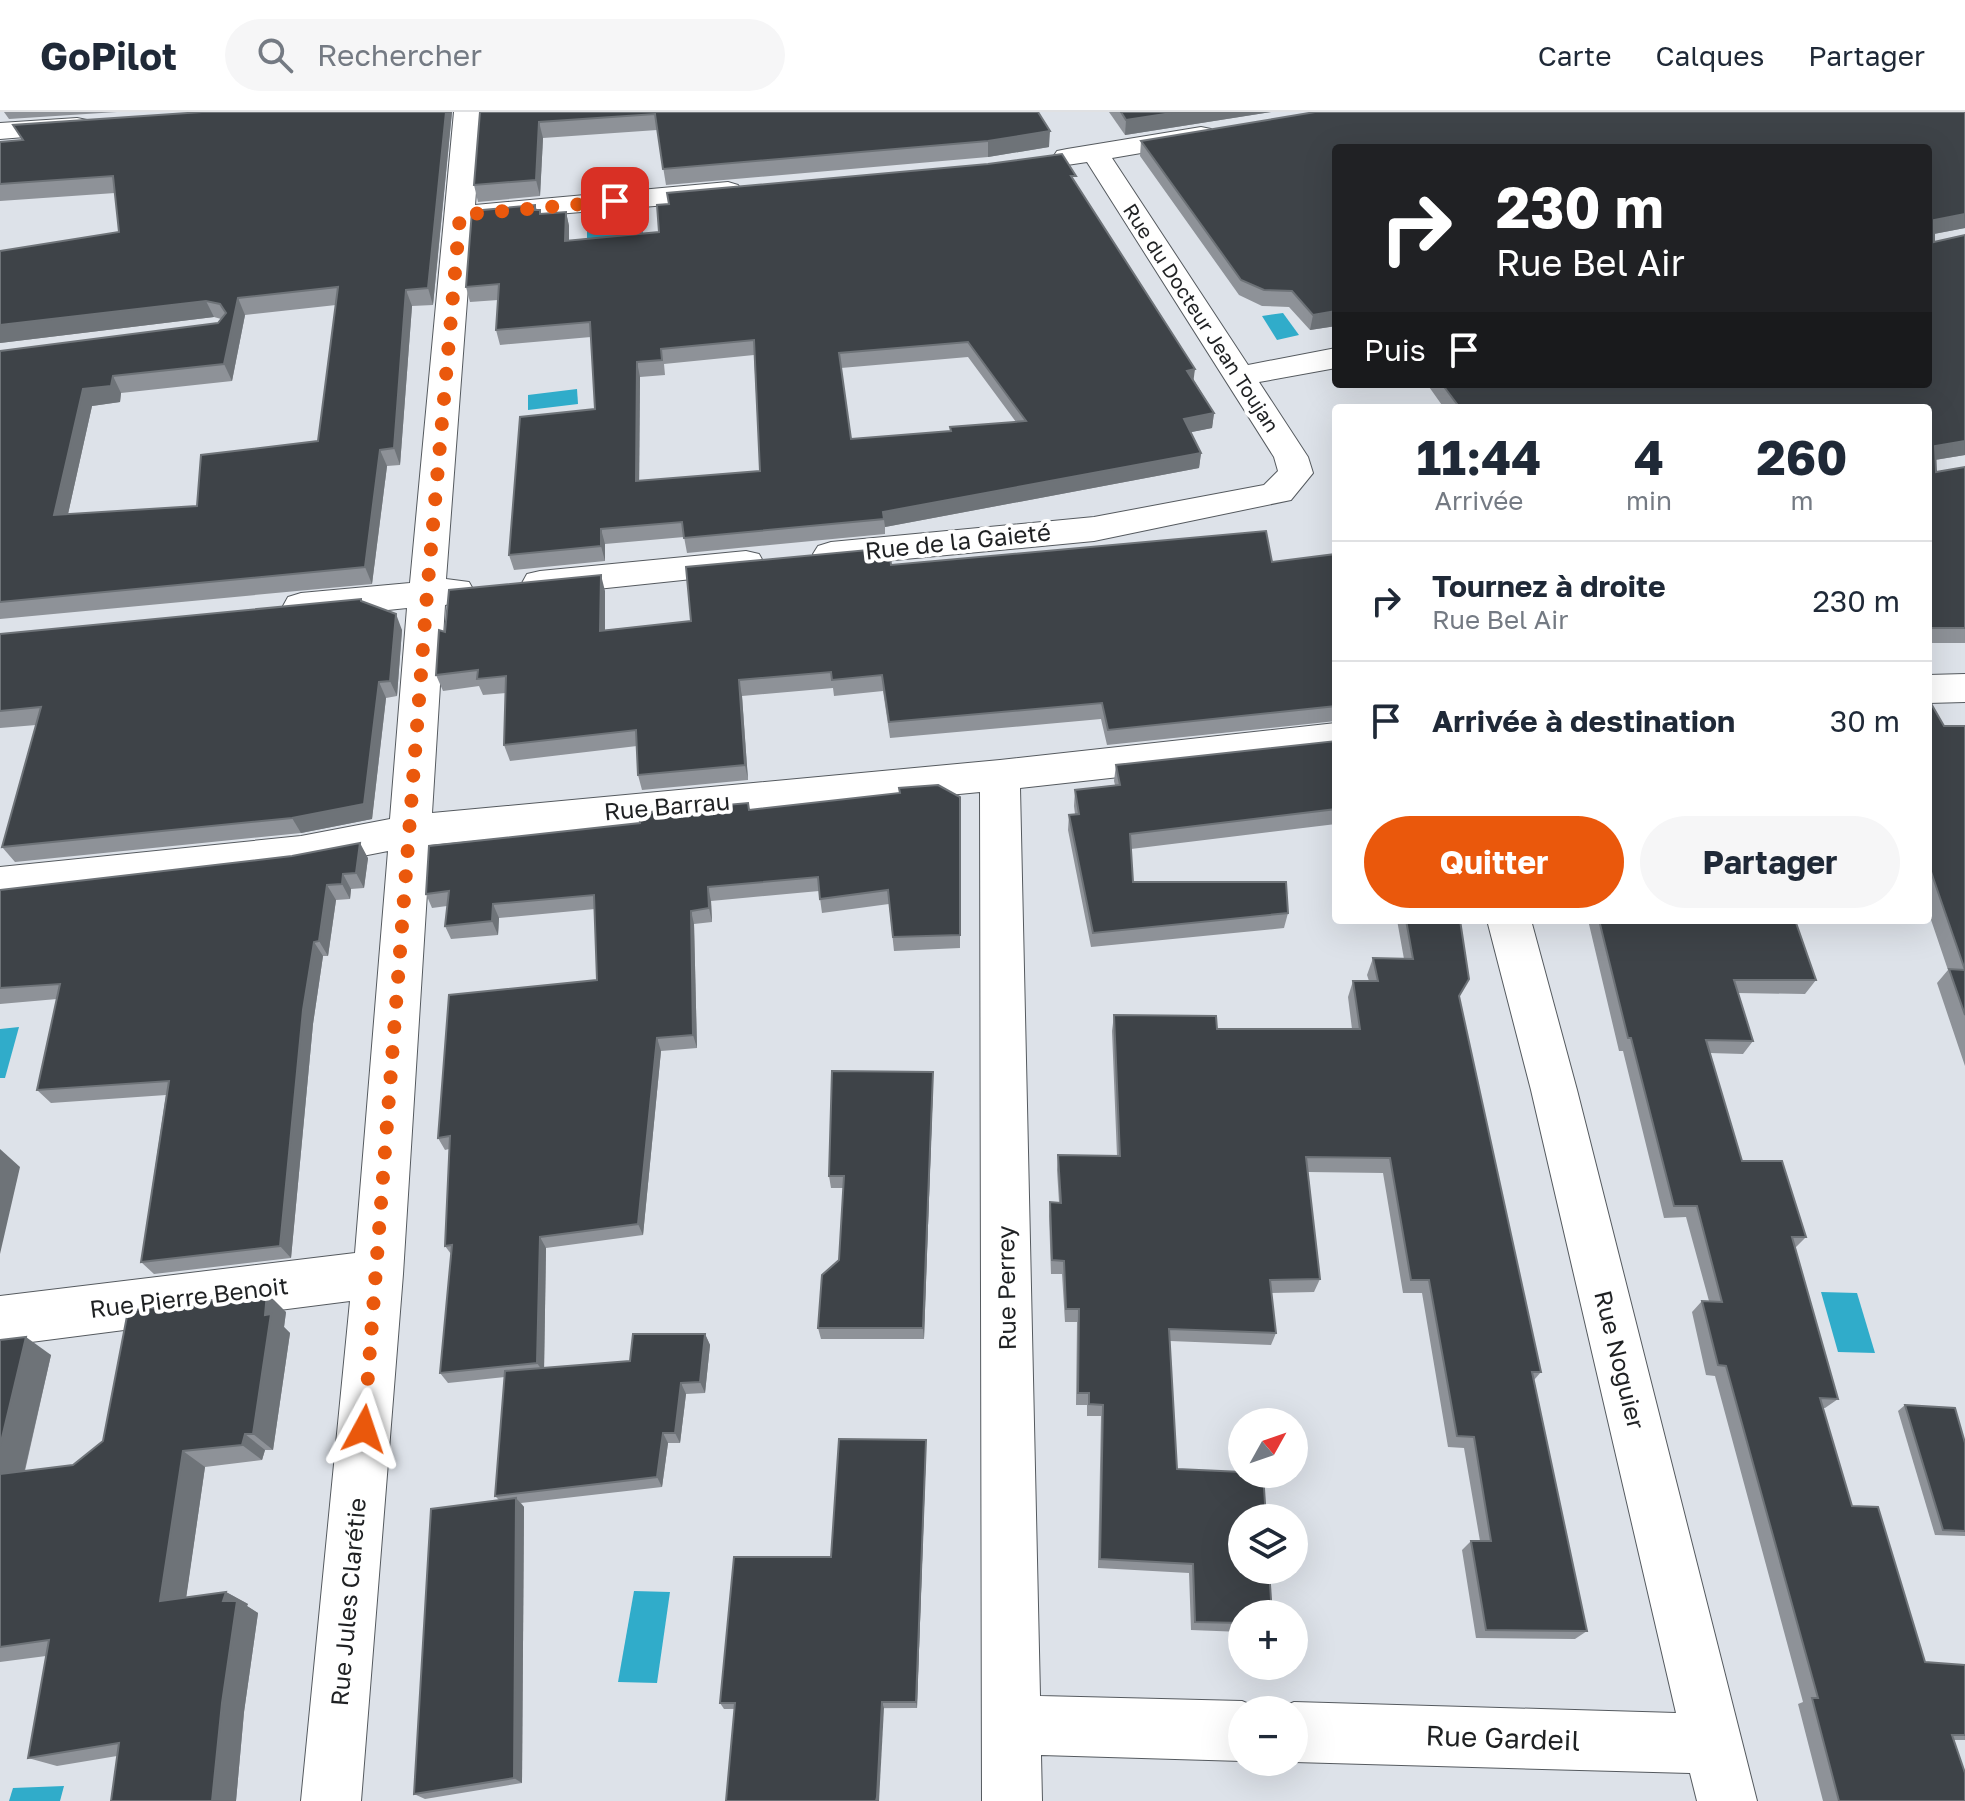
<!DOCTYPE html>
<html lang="fr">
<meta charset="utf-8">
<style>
:root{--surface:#fff;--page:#f6f6f7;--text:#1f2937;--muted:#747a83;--line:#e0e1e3;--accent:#ea580c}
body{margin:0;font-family:"Golos Text",sans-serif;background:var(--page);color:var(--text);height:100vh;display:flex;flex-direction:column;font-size:30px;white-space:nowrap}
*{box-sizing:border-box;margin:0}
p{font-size:26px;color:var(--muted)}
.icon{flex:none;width:44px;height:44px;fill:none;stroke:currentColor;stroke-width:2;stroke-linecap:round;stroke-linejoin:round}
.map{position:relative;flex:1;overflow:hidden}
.drawer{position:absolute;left:1332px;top:292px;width:600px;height:520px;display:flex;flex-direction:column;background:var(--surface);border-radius:8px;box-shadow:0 8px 32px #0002}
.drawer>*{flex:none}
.guide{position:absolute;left:1332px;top:32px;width:600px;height:244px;border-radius:8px;box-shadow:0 8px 32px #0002;background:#202124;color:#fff;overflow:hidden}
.needle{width:52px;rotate:50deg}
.buttons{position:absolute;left:1228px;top:1296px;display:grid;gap:16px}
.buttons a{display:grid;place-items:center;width:80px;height:80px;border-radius:50%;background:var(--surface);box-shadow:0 8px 32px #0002;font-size:40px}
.pin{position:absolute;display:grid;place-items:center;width:68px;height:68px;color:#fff;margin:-34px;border-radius:16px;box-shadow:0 4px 12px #0006}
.me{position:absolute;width:88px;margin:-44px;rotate:5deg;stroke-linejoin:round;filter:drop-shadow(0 0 6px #0008)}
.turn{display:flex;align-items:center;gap:28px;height:168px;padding:0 32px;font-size:36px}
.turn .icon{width:104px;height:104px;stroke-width:2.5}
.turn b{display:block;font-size:56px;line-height:68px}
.then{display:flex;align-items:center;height:76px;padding:0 32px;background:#0003;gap:16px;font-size:30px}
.eta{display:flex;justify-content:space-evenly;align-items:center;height:136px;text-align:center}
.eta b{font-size:48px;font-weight:700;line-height:56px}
.button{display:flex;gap:16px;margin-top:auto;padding:16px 32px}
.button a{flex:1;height:92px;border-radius:48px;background:var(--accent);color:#fff;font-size:32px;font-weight:700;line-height:92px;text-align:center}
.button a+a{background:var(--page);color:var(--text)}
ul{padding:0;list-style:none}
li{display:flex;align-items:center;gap:24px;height:120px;padding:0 32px;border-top:2px solid var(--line)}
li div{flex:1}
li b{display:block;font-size:30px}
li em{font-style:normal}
header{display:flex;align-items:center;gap:48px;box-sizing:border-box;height:112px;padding:0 40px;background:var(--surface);border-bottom:2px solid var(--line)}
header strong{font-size:38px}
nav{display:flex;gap:44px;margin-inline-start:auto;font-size:28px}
.search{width:560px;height:72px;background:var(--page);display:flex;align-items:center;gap:20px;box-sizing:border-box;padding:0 28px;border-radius:44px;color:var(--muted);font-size:30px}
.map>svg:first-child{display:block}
.water{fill:#30acca}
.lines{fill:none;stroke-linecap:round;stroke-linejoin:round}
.minor-casing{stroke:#555a5f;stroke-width:2}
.minor{fill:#fff;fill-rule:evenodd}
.wall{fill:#8e9298;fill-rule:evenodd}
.shaded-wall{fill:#6e7378}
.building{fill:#3e4348;stroke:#6e7378;stroke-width:2;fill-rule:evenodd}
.route{stroke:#ea580c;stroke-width:14;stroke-dasharray:0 25.2}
.labels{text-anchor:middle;stroke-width:8;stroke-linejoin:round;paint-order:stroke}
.far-street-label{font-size:20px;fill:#1f2123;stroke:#fff}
.street-label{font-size:24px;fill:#1f2123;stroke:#fff}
.near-street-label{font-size:28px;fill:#1f2123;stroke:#fff}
</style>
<header>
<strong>GoPilot</strong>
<div class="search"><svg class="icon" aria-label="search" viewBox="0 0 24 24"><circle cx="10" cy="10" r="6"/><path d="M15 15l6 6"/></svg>Rechercher</div>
<nav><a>Carte</a><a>Calques</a><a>Partager</a></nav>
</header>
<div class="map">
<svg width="1965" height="1689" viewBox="0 0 1965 1689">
<rect width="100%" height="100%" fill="#dde2e9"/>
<g class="water">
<path d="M643 111V125L587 129V115Z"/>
<path d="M1283 201 1299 223 1277 228 1262 204Z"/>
<path d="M577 277 578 292 528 298V283Z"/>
<path d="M19 915 5 966H0V917Z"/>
<path d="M1821 1180 1857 1181 1875 1241 1838 1240Z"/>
<path d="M634 1479 670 1480 657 1571 618 1570Z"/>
<path d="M64 1674 60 1689H9L13 1676Z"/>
</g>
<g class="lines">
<g class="minor-casing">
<g id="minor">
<path d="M454 0H482L475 93 728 70 738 73 742 79 738 85 728 88 473 109 446 467 469 470 474 479 469 488 445 493 432 701 1000 648 1336 611V641L1020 676 1040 1584 1242 1589 1263 1598H1242V1649L1041 1643 1042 1689H982L980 680 430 733 403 1162 361 1689H301L350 1189 0 1234V1184L355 1141 388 739 301 756 0 789V755L301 724 390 707 407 496 301 507 288 503 283 494 288 485 301 481 410 471Z"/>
<path d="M77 6 87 8 91 14 87 20 0 27V11Z"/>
<path d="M1201 15 1211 17 1215 23 1211 29 1112 46 1248 253 1336 236V256L1259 270 1308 345 1313 361 1291 388 1094 429 831 454 818 450 813 442 818 434 831 430 1094 405 1264 373 1278 359 1274 345 1087 50 1067 53 1057 51 1053 45 1057 39 1067 37Z"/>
<path d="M746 439 759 442 764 451 759 460 540 483 527 480 522 471 527 462 540 459Z"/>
<path d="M1965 562V590L1928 591V563Z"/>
<path d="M1487 808H1531L1577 978 1757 1689H1697L1690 1661 1294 1650V1598H1275L1294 1590 1676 1601 1531 978Z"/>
</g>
</g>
<use href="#minor" class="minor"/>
</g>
<g class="wall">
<path d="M4 0H117L9 7Z"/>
<path d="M452 0 433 193 412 194 400 353 387 354 372 472 0 507V239L218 211 221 207 214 205 0 231V139L119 120 115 81 0 89V30L22 28 13 13ZM336 193 318 329 197 394 68 402 92 294 120 290 121 281 232 269 245 203Z"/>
<path d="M480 0H1038L1049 35 988 45 666 73 657 18 543 26 540 84 478 90 474 73Z"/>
<path d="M1109 0H1271L1125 23Z"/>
<path d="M1315 0H1965V116L1934 122V130L1965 123V343L1935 348 1936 360 1965 355V531H1928V296H1444L1427 272H1928V36H1336V214L1310 218 1289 195 1262 194 1239 183 1140 44 1141 29Z"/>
<path d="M1075 72 1214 301 1212 316 1191 320 1201 341 1199 356 885 415V422L687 441 684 425 605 432V449L514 458 509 443 595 297 591 225 500 233 496 218 498 188 470 190 466 175 535 93 537 98H540L541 102 566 100 569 114V129L659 120ZM754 243 760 359 639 369 640 265 665 263 664 252ZM968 245 1016 310 950 319 851 327 841 256Z"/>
<path d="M1336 442V609L1107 633 1101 607 890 626 883 579 834 584 833 576 742 584 748 668 642 678 638 663 637 634 510 649 504 633 506 581 483 583 479 574 443 579 436 563 445 520 605 479V518L691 509 891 453 1272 450Z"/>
<path d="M361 487 362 490 402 518 397 584 386 586 372 707 301 721 15 750 2 735 36 613 0 616V522Z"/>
<path d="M1928 588 1944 614H1965V954L1937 871 1948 858 1928 799Z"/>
<path d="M1336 629V712L1131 737 1133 770 1288 801 1284 816 1091 835 1068 718 1069 703 1075 702 1074 694 1075 678 1115 673 1114 669 1116 653Z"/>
<path d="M960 685V836L894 839 889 792 822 801 819 779 711 789 712 810 694 812 697 936 661 939 643 1123 546 1136 544 1256 630 1249 705 1222 710 1233 705 1281 686 1282 680 1331H668L662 1375 521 1391 524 1395 522 1671 425 1687 414 1682 499 1388 495 1384 505 1265 448 1271 440 1261 451 1142 445 1134 449 1037 445 1038 438 1026 597 868 595 797 499 806 498 823 451 827 445 814 447 794 432 796 426 782 750 698Z"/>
<path d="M368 746 364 776 351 777 350 787 336 788 328 844H323L313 912 291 1146 154 1162 141 1150 166 983 51 991 37 978 57 887 0 892V778Z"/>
<path d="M1397 808H1460L1459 886 1541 1260 1534 1268 1587 1519 1575 1527 1476 1526 1462 1438 1471 1429H1480L1464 1336 1448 1335 1422 1181H1403L1383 1061 1308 1060 1320 1167 1314 1180 1271 1181 1276 1221 1271 1233 1170 1229 1177 1357 1242 1502V1520L1191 1518 1189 1461 1098 1456 1101 1304H1087V1293H1076L1077 1210H1065L1062 1162H1051L1049 1104 1050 1090H1059L1057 1058 1058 1043 1117 1044 1112 919 1114 903 1217 917H1352L1348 885 1353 869H1369L1367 863 1373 846 1404 847Z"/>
<path d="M1588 808H1795L1816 868 1805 882 1738 881 1753 929 1743 942 1710 941 1742 1049 1806 1125 1795 1136 1838 1287 1825 1296H1823L1852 1394 1925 1550 1965 1553V1628H1954L1965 1689H1823L1798 1592 1803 1590 1715 1264 1706 1263 1692 1200 1702 1189H1709L1686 1105 1664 1106 1623 939H1619Z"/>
<path d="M933 960V973L924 1227H821L818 1216 839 1148 843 1076H831L829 1064Z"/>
<path d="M286 1200 284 1215 290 1221 273 1338H265L262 1348 205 1355 186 1485 226 1480 248 1492 247 1494 258 1501 244 1600 236 1689H111L117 1644 57 1654 28 1646 46 1544 0 1550V1228L51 1243 25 1359 73 1353Z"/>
<path d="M1905 1293 1965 1331V1424L1935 1423 1898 1299Z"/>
<path d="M926 1328V1338L917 1596 724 1597 720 1591 831 1445Z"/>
</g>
<g class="shaded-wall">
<path d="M446 0H452L433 193 428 176Z"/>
<path d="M1178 0H1271L1125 23 1126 8Z"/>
<path d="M539 10 543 26 540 84 536 68Z"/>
<path d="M1050 19 1049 35 988 45V29Z"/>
<path d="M566 100 569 114V144L565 129Z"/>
<path d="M1965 102V116L1928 123 1934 108Z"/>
<path d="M406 178 412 194 400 353 394 336Z"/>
<path d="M238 186 245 203 232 269 224 252Z"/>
<path d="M206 189 214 205 0 231V213Z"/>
<path d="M1336 199V214L1310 218 1313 203Z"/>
<path d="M637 250 640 265 639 384 636 369Z"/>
<path d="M1195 257 1193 272 1187 259Z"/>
<path d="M113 264 121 281 120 290 92 294 64 420 54 403 83 277Z"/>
<path d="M1214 301 1212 316 1182 322 1184 307Z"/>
<path d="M1965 329V343L1928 349 1935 334Z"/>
<path d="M380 338 387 354 372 472 365 455Z"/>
<path d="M1201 341 1199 356 885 415 883 400Z"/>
<path d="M601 417 605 432V449L601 434Z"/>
<path d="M601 463 605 479V535L600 519Z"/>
<path d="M396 502 402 518 397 584 390 569Z"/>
<path d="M739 568 742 584 748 668 745 653Z"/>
<path d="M379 570 386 586 372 707 301 721 292 706Z"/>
<path d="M360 731 368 746 364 776 356 761Z"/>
<path d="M343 762 351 777 350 787 342 772Z"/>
<path d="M327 773 336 788 328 844 319 829Z"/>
<path d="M708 775 711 789 712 810 709 796Z"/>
<path d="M493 792 499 806 498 823 492 809Z"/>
<path d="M691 799 694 812 697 936 693 923Z"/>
<path d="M314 830 323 844 313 912 291 1146 280 1134 303 898Z"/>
<path d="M657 926 661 939 643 1123 638 1112Z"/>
<path d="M933 960V973L924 1227 923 1216Z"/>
<path d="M0 1037 20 1055 0 1142Z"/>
<path d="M540 1125 546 1136 544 1261 537 1251Z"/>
<path d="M267 1181 286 1200 284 1215 290 1221 273 1338 253 1322Z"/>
<path d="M705 1222 710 1233 705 1281 700 1270Z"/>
<path d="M26 1225 51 1243 20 1378 0 1367V1334Z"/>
<path d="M681 1271 686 1282 680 1331 675 1321Z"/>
<path d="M663 1321 668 1331 662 1375 657 1365Z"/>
<path d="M245 1322 265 1338 262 1348 242 1333Z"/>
<path d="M926 1328V1338L917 1596 916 1590Z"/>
<path d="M183 1339 205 1355 184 1501 160 1489Z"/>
<path d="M516 1386 524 1395 522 1671 514 1666Z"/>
<path d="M226 1480 248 1492 247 1494 258 1501 244 1600 236 1689H212L223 1489Z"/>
<path d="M882 1590 884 1596 879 1689H876Z"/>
</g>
<g class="building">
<path d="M202 0H446L428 176 406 178 394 336 380 338 365 455 0 490V239L218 211 226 201 220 192 206 189 0 213V139L119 120 113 64 0 72V30L23 28 13 13ZM338 175 318 329 201 343 197 394 54 403 83 277 111 274 113 264 224 252 238 186Z"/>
<path d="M480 0H1038L1050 19 988 29 663 57 655 2 539 10 536 68 474 73Z"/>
<path d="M1121 0H1178L1126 8Z"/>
<path d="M1315 0H1965V102L1934 108V130L1965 123V329L1935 334 1936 360 1965 355V516H1928V296H1460L1442 272H1928V36H1336V199L1313 203 1292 179 1264 178 1241 168 1141 29Z"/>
<path d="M1062 42 1076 64H1071L1195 257 1187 259 1214 301 1184 307 1201 341 883 400 884 407 684 426 682 410 601 417V434L509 443 520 305 595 297 590 210 496 218 499 172 466 175 472 99 535 93V98H540V102L566 100 565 129 659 120 657 93 669 92 667 81 988 52ZM754 228 760 359 636 369 637 250 662 248 661 237ZM968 230 1026 309 950 315 951 319 851 327 839 241Z"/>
<path d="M1266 419 1272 450 1336 442V594L1108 618 1102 591 889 610 882 563 832 568 831 560 739 568 745 653 638 663 636 618 504 633 506 564 477 567 478 558 436 563 439 518 445 520 449 478 601 463 600 519 691 509 686 455 889 436 891 453Z"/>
<path d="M361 487V489L396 502 390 569 379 570 364 692 292 706 2 735 41 595 0 599V522Z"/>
<path d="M1928 588H1929L1944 614H1965V903L1949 857 1965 858 1929 754H1928Z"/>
<path d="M1336 629V697L1130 722 1133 770H1286L1288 801 1093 821 1069 703 1079 702 1075 678 1120 673 1116 653Z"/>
<path d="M938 673 960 685V823L893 825 888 778 820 787 818 765 708 775 709 796 691 799 693 923 657 926 638 1112 540 1125 537 1251 440 1261 452 1133 445 1134 450 1024 438 1026 449 883 597 868 594 783 493 792 492 809 445 814 449 779 426 782 429 734 640 711 639 701 748 691 749 698 900 681 899 676Z"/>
<path d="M360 731 356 761 343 762 342 772 327 773 319 829 314 830 303 898 280 1134 141 1150 169 969 37 978 60 872 0 876V778L292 744Z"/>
<path d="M1406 808H1460L1469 867 1459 884 1541 1260H1532L1587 1519 1486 1518 1471 1429H1491L1474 1325 1457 1324 1429 1168H1411L1390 1046 1306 1045 1320 1167 1270 1168 1276 1221 1169 1217 1177 1357 1242 1360V1362H1263L1266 1406H1242V1458H1269L1272 1502H1242V1511L1195 1510 1193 1452 1100 1447 1103 1293 1089 1292V1281H1078L1079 1197H1066L1064 1149 1052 1148 1050 1090 1061 1091 1058 1043 1120 1044 1114 903 1216 904 1217 917H1360L1353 869H1378L1373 846 1413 847Z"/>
<path d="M1599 808H1795L1816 868H1734L1753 929 1706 928 1742 1049H1782L1806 1125H1792L1838 1287 1820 1286 1852 1394 1878 1395 1925 1550 1965 1553V1623H1952L1965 1661V1689H1839L1812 1586H1818L1726 1254 1718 1253 1702 1189 1722 1190 1697 1094H1674L1631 926H1628Z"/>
<path d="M832 959 933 960 923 1216H818L822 1163 839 1148 844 1064H829Z"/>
<path d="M267 1181 265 1203 271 1202 253 1322H245L242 1333 183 1339 160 1489 226 1480 223 1489H237L222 1591 212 1689H111L119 1631 28 1646 49 1528 0 1535V1362L73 1353 103 1329 128 1199Z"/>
<path d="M633 1222H705L700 1270 681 1271 675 1321H663L657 1365 495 1384 505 1259 630 1249Z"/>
<path d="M26 1225 0 1334V1228Z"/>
<path d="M1905 1293 1955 1296 1965 1331V1419L1943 1418Z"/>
<path d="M839 1327 926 1328 916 1590H882L877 1685 876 1689H726L735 1591H720L734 1445H831Z"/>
<path d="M516 1386 514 1666 414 1682 431 1397Z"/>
</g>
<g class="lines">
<path class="route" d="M364 1317 427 482 460 103 615 89"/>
</g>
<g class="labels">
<g class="far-street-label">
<text transform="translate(1201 206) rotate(57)" y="7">Rue du Docteur Jean Toujan</text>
</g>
<g class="street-label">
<text transform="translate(958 430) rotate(-6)" y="8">Rue de la Gaieté</text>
<text transform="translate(667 695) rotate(-5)" y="8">Rue Barrau</text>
<text transform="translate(1007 1176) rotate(-91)" y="8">Rue Perrey</text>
<text transform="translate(189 1186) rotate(-7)" y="8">Rue Pierre Benoit</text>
<text transform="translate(1619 1248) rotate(76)" y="8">Rue Noguier</text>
<text transform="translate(349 1490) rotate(-85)" y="8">Rue Jules Clarétie</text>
</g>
<g class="near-street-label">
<text transform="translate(1503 1626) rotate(2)" y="10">Rue Gardeil</text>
</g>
</g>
</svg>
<div class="buttons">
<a><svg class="needle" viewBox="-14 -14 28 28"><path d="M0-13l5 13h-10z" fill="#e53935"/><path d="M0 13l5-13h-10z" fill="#747a83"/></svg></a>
<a><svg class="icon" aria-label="layers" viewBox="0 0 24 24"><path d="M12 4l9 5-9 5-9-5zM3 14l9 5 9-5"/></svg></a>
<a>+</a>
<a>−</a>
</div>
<div class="pin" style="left:615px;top:89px;background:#d93025"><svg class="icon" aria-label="arrive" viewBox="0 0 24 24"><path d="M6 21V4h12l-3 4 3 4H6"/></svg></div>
<svg class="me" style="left:364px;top:1317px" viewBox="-20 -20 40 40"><path d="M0-17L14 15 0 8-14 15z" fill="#ea580c" stroke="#fff" stroke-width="4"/></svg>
<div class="guide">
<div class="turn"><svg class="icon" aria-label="right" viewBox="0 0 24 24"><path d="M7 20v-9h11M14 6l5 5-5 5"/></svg><div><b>230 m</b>Rue Bel Air</div></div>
<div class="then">Puis<svg class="icon" aria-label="arrive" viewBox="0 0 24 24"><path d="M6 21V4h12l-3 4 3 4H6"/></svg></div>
</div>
<section class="drawer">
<div class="eta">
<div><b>11:44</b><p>Arrivée</p></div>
<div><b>4</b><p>min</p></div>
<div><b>260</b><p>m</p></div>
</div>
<ul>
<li><svg class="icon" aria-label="right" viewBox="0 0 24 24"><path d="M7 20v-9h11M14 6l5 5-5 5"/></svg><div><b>Tournez à droite</b><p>Rue Bel Air</p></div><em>230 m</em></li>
<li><svg class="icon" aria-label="arrive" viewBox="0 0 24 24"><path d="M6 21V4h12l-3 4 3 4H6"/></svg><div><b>Arrivée à destination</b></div><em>30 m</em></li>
</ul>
<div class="button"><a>Quitter</a><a>Partager</a></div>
</section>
</div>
